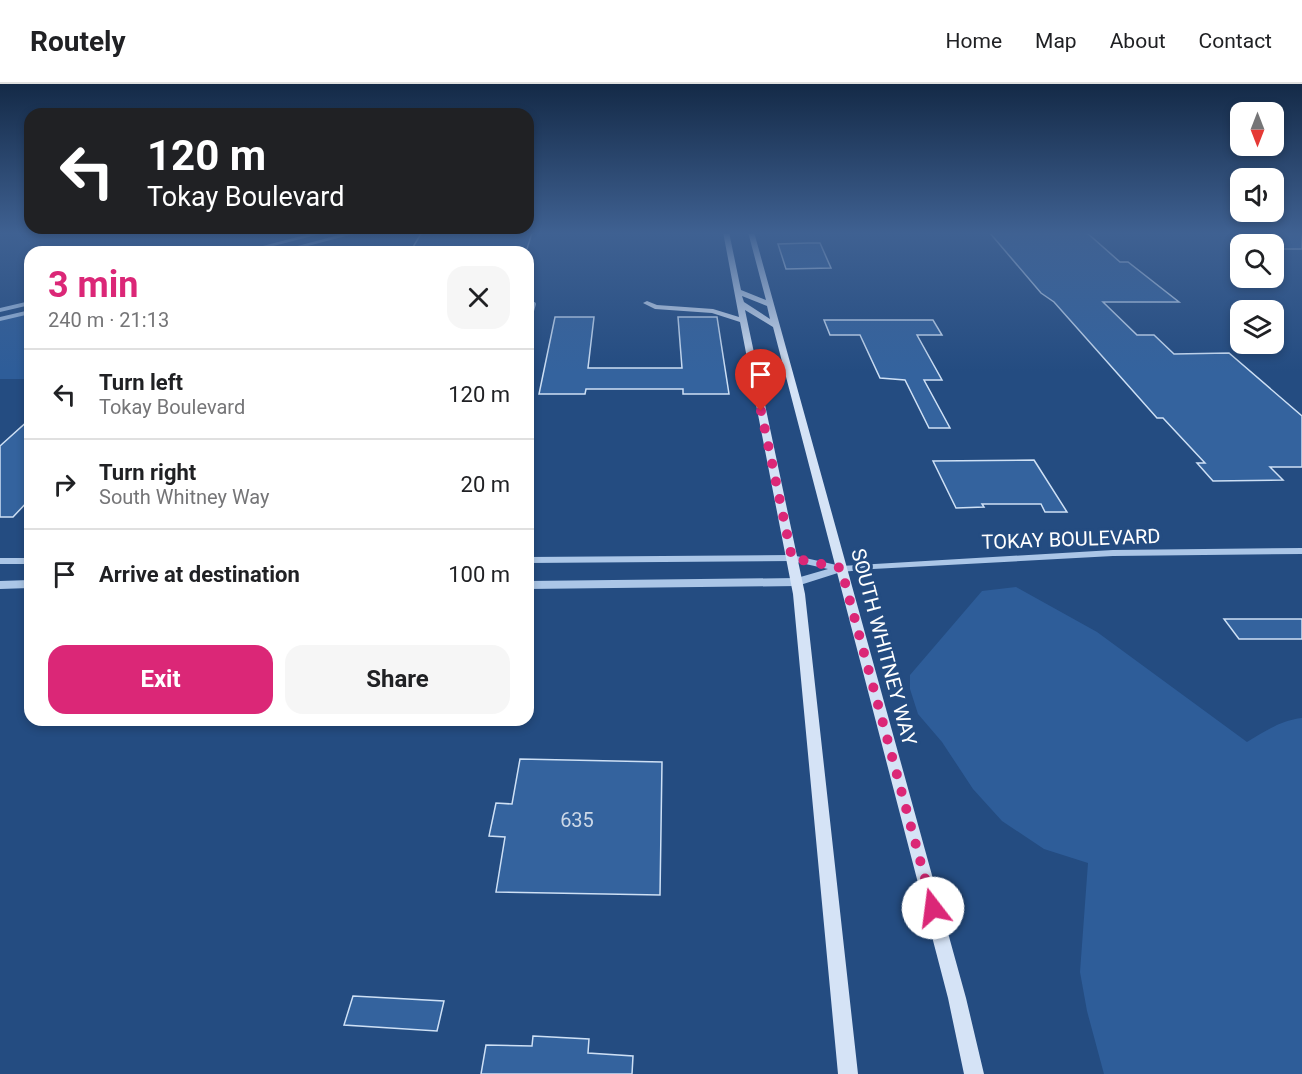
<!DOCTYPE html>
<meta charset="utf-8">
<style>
:root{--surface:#fff;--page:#f6f6f6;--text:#202124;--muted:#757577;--line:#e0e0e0;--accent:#db2777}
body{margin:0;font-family:Roboto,sans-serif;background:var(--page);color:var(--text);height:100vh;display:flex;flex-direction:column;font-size:22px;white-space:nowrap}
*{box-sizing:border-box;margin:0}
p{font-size:20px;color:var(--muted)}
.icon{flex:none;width:33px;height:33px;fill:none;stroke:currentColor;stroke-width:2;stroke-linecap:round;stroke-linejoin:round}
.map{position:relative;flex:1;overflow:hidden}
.sheet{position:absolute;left:24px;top:162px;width:510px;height:480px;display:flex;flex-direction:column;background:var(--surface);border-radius:18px;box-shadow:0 3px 9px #0003}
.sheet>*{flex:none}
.banner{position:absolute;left:24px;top:24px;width:510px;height:126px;border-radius:18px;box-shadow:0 3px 9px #0003;background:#202124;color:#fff;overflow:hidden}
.needle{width:39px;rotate:180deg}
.fabs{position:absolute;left:1230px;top:18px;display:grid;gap:12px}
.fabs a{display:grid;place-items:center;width:54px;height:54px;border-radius:12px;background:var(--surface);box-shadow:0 3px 9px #0003;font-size:30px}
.pin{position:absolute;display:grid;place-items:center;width:51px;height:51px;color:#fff;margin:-62px -26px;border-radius:50% 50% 50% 0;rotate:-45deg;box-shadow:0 0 6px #0007}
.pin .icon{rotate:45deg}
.me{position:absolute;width:66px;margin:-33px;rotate:345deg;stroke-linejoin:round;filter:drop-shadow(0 0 4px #0008)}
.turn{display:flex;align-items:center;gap:21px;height:126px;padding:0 24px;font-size:27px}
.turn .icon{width:78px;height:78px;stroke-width:2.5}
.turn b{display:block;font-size:42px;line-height:51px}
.round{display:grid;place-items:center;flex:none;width:63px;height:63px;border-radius:18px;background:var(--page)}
.overview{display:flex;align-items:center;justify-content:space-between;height:102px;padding:0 24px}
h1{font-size:36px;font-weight:700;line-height:45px;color:var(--accent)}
.cta{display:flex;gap:12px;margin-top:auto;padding:12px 24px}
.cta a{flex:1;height:69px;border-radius:18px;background:var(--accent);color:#fff;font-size:24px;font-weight:700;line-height:69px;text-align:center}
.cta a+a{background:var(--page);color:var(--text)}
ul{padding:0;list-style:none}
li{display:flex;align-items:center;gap:18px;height:90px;padding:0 24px;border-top:2px solid var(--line)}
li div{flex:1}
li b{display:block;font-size:22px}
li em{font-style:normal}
header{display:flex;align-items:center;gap:36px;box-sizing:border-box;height:84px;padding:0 30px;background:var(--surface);border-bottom:2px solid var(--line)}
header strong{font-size:28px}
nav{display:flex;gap:33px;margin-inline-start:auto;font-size:21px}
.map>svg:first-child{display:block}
.green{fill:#2e5d99}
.building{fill:#34639e;stroke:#cee0f5;stroke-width:1.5}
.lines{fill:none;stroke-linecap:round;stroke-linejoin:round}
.minor{stroke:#abc6e7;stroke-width:4}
.tertiary{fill:#abc6e7;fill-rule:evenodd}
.secondary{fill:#d5e3f6;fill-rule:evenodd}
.route{stroke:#db2777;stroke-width:10;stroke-dasharray:0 18}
.labels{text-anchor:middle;stroke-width:6;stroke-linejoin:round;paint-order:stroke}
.street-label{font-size:20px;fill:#fff;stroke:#244c81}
.near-number-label{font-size:20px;fill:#ccd8e7}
</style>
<header>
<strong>Routely</strong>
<nav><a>Home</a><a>Map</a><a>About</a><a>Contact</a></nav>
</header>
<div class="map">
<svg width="1302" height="990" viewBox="0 0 1302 990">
<rect width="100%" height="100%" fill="#244c81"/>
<g class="green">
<path d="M30 228V295H0V235Z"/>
<path d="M1016 503 1097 548 1247 658C1264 648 1281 636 1302 634V990H1104L1087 927 1080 888 1088 779 1044 765 1002 737 973 705 942 658 918 630 910 605V591L982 507Z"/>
</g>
<g class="building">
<path d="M422 148H532V149L526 168H410Z"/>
<path d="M989 148H1086L1120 178H1128L1179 218H1103L1137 251H1154L1174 270 1229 269 1302 332V383H1270L1283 396 1213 397 1197 379H1205L1163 334H1157L1054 218 1041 209Z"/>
<path d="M1274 148H1302V165H1281L1274 161Z"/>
<path d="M809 159H820L831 184 786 185 778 160Z"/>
<path d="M555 233H594L588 284H682L678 233H717L729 310H683V305H586L585 310H539Z"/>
<path d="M824 236H933L942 251H917L942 296H924L950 344H929L905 296 880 294 860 251H830Z"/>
<path d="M30 335V415L13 433H0V362Z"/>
<path d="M1034 376 1067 428H1045L1041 420H982L984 423 956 424 933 377Z"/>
<path d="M1224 535H1302V555H1239Z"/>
<path d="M520 675 662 678 660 811 496 808 505 753 489 752 496 719 512 720Z"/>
<path d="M353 912 444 917 437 947 344 941Z"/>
<path d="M533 952 589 955 588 969 633 972 632 990H481L486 961 532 962Z"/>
</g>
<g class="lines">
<path class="minor" d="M528 241 534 220"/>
<g class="tertiary">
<path d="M317 148H328L250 168H240Z"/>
<path d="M350 148H361L285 168H275Z"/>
<path d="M30 217V221L0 228V224Z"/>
<path d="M30 226V230L0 237V233Z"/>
<path d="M1302 464V470L1113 472 873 485 841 488 797 502 528 505V497L797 494 828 485 792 477 528 479V473L792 471 841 482 1113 466Z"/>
<rect x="0" y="474" width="30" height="6"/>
<path d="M30 496V504L0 505V497Z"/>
</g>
<path class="secondary" d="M723 148H729L741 206 766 216 748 148H754L966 914 984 990H964L948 914 773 243 745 226 805 510 858 990H838L793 510 740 238 712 229 655 225 643 219 647 217 657 221 713 225 739 233ZM742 212 767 222 770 235 744 218Z"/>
</g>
<linearGradient id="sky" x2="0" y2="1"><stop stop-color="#142a47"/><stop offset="0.52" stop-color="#3f6192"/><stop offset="1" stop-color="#3f6192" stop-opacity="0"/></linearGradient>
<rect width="1302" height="287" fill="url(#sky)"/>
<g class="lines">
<path class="route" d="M761 327 792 474 841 484 933 824"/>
</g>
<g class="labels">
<g class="street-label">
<text transform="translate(1071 455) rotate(-2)" y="7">TOKAY BOULEVARD</text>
<text transform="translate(884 563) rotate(75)" y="7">SOUTH WHITNEY WAY</text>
</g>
<g class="near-number-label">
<text x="577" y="743">635</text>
</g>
</g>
</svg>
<div class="fabs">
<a><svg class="needle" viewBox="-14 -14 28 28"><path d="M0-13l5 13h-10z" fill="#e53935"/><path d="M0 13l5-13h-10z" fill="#757577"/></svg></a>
<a><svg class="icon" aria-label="sound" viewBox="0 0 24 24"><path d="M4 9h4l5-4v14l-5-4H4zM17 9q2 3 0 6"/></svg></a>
<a><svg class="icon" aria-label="search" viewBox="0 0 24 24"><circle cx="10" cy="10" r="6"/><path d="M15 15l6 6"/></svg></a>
<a><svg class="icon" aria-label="layers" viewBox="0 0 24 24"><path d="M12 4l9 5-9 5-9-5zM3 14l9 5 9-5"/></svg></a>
</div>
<div class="pin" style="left:761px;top:327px;background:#d93025"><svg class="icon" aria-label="arrive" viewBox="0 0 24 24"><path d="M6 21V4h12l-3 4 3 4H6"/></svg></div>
<svg class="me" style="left:933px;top:824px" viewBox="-20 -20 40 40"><circle r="19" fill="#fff"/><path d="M0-13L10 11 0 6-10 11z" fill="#db2777"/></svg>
<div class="banner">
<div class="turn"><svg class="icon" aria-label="left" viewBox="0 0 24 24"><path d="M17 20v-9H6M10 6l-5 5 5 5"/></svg><div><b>120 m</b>Tokay Boulevard</div></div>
</div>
<section class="sheet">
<div class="overview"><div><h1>3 min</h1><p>240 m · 21:13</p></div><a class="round"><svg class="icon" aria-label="close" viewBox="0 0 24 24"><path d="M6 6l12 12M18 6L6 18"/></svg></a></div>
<ul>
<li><svg class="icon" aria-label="left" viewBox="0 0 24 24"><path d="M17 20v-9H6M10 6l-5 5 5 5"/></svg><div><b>Turn left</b><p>Tokay Boulevard</p></div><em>120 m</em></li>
<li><svg class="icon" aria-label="right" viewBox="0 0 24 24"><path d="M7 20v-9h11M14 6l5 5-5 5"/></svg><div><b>Turn right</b><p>South Whitney Way</p></div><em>20 m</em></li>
<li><svg class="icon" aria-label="arrive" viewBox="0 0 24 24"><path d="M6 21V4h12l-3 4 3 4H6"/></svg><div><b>Arrive at destination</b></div><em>100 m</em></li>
</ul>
<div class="cta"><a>Exit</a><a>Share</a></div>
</section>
</div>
